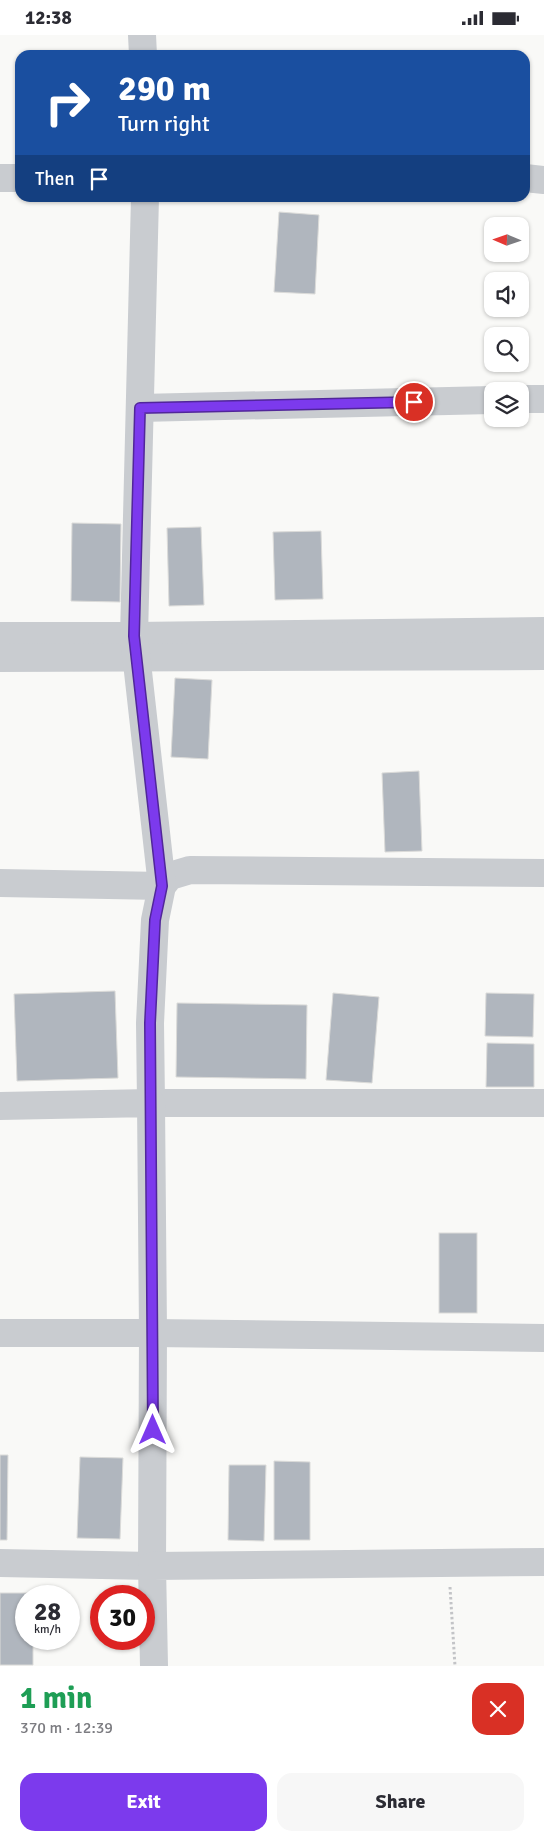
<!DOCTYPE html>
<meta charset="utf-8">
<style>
:root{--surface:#fff;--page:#f7f7f7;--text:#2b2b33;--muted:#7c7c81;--accent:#7c3aed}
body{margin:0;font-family:Signika,sans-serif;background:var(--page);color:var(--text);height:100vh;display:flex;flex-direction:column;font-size:19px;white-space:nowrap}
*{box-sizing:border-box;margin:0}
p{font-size:16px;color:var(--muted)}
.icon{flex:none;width:28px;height:28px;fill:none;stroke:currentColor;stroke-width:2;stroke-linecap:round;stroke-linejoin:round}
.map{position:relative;height:1631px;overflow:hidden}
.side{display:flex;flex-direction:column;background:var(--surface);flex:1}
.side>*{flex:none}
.top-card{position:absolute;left:15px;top:15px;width:515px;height:152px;border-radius:15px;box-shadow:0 1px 4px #0004;background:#1a4fa0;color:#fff;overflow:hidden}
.needle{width:32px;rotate:272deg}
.tools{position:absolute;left:484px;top:182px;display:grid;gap:10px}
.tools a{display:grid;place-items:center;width:45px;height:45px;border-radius:10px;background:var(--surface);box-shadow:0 1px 4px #0004;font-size:25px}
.speed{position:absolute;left:15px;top:1550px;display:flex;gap:10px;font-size:25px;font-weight:700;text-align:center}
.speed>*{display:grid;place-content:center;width:65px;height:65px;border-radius:50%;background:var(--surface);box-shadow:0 1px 4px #0004;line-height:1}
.speed small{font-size:12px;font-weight:400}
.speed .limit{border:8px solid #d22;background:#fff;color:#111}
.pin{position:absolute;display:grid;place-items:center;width:42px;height:42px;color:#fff;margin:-21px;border:2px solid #fff;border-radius:50%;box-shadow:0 1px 5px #0007}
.me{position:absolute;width:55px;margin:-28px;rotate:0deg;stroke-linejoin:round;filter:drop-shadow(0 0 4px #0008)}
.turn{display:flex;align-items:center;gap:18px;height:105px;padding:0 20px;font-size:22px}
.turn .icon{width:65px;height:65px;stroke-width:2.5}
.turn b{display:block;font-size:35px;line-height:42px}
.then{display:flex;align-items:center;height:48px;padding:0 20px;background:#0003;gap:10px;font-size:19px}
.round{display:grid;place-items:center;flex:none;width:52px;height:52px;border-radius:15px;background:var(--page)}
.headline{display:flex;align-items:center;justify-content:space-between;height:85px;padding:0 20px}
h1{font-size:30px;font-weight:800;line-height:38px;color:#1e9e55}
.primary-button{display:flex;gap:10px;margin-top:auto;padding:10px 20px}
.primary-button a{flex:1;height:58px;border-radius:15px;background:var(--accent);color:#fff;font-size:20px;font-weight:800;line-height:58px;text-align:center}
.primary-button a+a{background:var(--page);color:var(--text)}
.status{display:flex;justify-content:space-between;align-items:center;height:35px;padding:0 25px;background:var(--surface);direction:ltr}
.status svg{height:14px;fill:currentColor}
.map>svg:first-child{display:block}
.building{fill:#b0b6be;stroke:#dbdbd9}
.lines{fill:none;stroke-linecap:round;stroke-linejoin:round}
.path{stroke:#c3c4c7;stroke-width:3;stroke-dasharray:2.5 2.5;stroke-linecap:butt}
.minor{stroke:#c9ccd0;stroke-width:28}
.route-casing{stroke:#51269a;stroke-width:12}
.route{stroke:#7c3aed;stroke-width:9}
</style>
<div class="status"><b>12:38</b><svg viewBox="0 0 49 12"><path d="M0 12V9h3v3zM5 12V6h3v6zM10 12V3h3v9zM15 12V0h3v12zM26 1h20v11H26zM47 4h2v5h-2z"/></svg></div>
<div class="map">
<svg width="544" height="1631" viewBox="0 0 544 1631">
<rect width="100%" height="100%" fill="#f9f9f7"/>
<g class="building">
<path d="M279 177 319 180 315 259 274 257Z"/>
<path d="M72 488 121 489 120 567 71 566Z"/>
<path d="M201 492 204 570 169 571 167 493Z"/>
<path d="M321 496 323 564 275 565 273 497Z"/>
<path d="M175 643 212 645 208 724 171 722Z"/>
<path d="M419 736 422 816 385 817 382 738Z"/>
<path d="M115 956 118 1043 17 1046 14 959Z"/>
<path d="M333 958 379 962 372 1048 326 1045Z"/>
<path d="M486 958 534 959 533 1002 485 1001Z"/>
<path d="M177 968 307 970 306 1044 176 1042Z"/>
<path d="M487 1008 534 1009V1052H486Z"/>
<rect x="439" y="1198" width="38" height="80"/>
<path d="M0 1420H8L7 1505H0Z"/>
<path d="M80 1422 123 1423 120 1504 77 1503Z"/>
<path d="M274 1426 310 1427V1505H274Z"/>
<path d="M229 1430H266L264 1506 228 1505Z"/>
<path d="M0 1558H34V1561H26V1604H33V1630H0Z"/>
</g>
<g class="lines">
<path class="path" d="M450 1552 455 1631"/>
<g class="minor">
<path d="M142 0 143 20"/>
<path d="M0 143H20"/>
<path d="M525 143 544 145"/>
<path d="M520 364H544"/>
<path d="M140 373 492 365"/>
<path d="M0 601H134L544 596"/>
<path d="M0 623 544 621"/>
<path d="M544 838 190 835 170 841 162 851 155 885 150 988 151 1068H544"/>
<path d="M0 848 162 851 134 601 145 162"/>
<path d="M0 1071 151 1068 153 1298 152 1531 0 1528"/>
<path d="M0 1298H153L544 1303"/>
<path d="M154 1631 152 1531 544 1527"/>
</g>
</g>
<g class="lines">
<g class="route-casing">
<path id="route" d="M153 1395 150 988 155 885 162 851 134 601 140 373 414 367"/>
</g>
<use href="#route" class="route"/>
</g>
</svg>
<div class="tools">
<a><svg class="needle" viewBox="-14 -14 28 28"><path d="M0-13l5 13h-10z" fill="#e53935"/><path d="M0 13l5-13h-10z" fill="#7c7c81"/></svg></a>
<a><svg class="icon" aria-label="sound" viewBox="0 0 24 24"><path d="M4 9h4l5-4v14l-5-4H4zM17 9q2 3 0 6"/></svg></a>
<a><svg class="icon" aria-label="search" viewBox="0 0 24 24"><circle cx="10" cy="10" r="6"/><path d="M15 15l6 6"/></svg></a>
<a><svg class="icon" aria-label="layers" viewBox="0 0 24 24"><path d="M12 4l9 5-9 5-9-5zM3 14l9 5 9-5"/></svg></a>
</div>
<div class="speed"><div>28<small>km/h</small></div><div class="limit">30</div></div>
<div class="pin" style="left:414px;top:367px;background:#d93025"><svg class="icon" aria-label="arrive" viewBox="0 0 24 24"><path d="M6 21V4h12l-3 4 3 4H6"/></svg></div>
<svg class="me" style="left:153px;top:1395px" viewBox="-20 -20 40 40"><path d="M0-17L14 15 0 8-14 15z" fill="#7c3aed" stroke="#fff" stroke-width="4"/></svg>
<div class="top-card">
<div class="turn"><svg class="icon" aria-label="right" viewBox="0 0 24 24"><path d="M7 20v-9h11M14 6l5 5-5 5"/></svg><div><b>290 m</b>Turn right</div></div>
<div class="then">Then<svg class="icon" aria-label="arrive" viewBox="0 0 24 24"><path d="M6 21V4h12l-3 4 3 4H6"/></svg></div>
</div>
</div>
<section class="side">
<div class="headline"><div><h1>1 min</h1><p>370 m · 12:39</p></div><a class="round" style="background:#d93025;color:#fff"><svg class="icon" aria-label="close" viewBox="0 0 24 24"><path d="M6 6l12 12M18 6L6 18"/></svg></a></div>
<div class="primary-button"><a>Exit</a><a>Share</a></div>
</section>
